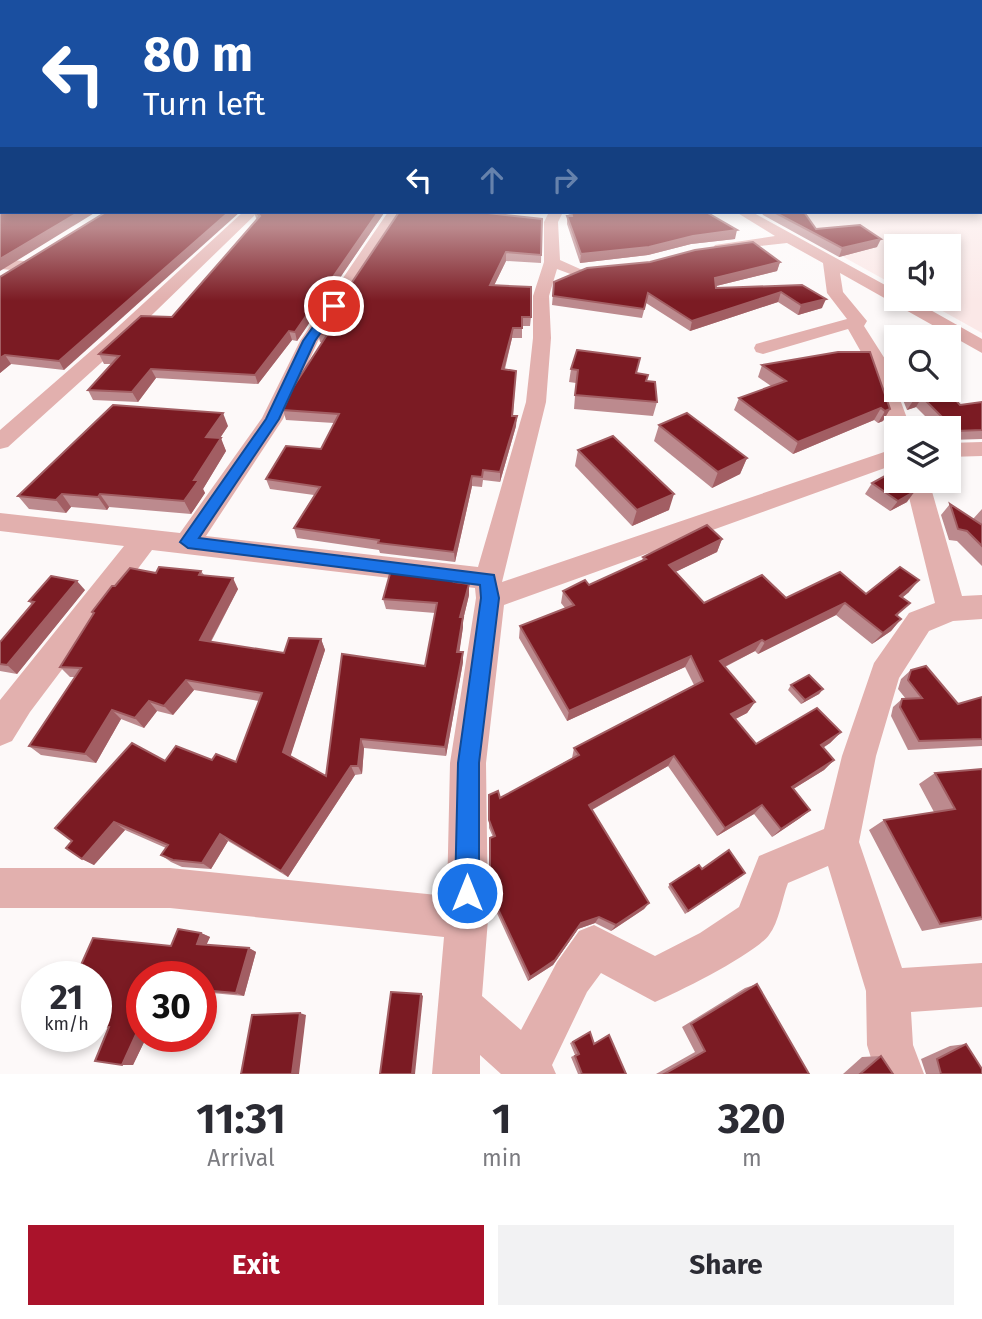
<!DOCTYPE html>
<style>
:root{--surface:#fff;--page:#f2f2f3;--text:#2b2b33;--muted:#7c7c81;--accent:#aa132b}
body{margin:0;font-family:"Fira Sans",sans-serif;background:var(--page);color:var(--text);height:100vh;display:flex;flex-direction:column;font-size:26px;white-space:nowrap}
*{box-sizing:border-box;margin:0}
p{font-size:23px;color:var(--muted)}
.icon{flex:none;width:38px;height:38px;fill:none;stroke:currentColor;stroke-width:2;stroke-linecap:round;stroke-linejoin:round}
.map{position:relative;height:1074px;overflow:hidden}
.details{display:flex;flex-direction:column;background:var(--surface);flex:1}
.details>*{flex:none}
.top-card{position:absolute;left:0px;top:0px;width:984px;height:214px;box-shadow:0 4px 10px #0003;background:#1a4fa0;color:#fff;overflow:hidden}
.tools{position:absolute;left:884px;top:234px;display:grid;gap:14px}
.tools a{display:grid;place-items:center;width:77px;height:77px;border-radius:0px;background:var(--surface);box-shadow:0 4px 10px #0003;font-size:35px}
.speed{position:absolute;left:21px;top:961px;display:flex;gap:14px;font-size:35px;font-weight:700;text-align:center}
.speed>*{display:grid;place-content:center;width:91px;height:91px;border-radius:50%;background:var(--surface);box-shadow:0 4px 10px #0003;line-height:1}
.speed small{font-size:18px;font-weight:400}
.speed .limit{border:10px solid #d22;background:#fff;color:#111}
.pin{position:absolute;display:grid;place-items:center;width:60px;height:60px;color:#fff;margin:-30px;border:4px solid #fff;border-radius:50%;box-shadow:0 2px 7px #0007}
.me{position:absolute;width:77px;margin:-38px;rotate:0deg;stroke-linejoin:round;filter:drop-shadow(0 0 5px #0008)}
.turn{display:flex;align-items:center;gap:24px;height:147px;padding:0 28px;font-size:32px}
.turn .icon{width:91px;height:91px;stroke-width:2.5}
.turn b{display:block;font-size:49px;line-height:60px}
.lanes{display:flex;align-items:center;height:66px;padding:0 28px;background:#0003;justify-content:center;gap:35px;direction:ltr}
.lanes .off{opacity:.35}
.eta{display:flex;justify-content:space-evenly;align-items:center;height:119px;text-align:center}
.eta b{font-size:42px;font-weight:700;line-height:49px}
.action{display:flex;gap:14px;margin-top:auto;padding:14px 28px}
.action a{flex:1;height:80px;border-radius:0px;background:var(--accent);color:#fff;font-size:28px;font-weight:700;line-height:80px;text-align:center}
.action a+a{background:var(--page);color:var(--text)}
.map>svg:first-child{display:block}
.built{fill:#fbe8e7}
.lines{fill:none;stroke-linecap:round;stroke-linejoin:round}
.minor{fill:#e2b0ae;fill-rule:evenodd}
.wall{fill:#bc8a8e}
.shaded-wall{fill:#a25e63}
.building{fill:#7b1b23;stroke:#a25e63;stroke-width:2}
.route{fill:#1a73e8;stroke:#114b97;stroke-width:2}
</style>
<div class="map">
<svg width="982" height="1074" viewBox="0 0 982 1074">
<rect width="100%" height="100%" fill="#fdf9f9"/>
<path class="built" d="M982 150V333L921 299H948V247H896V286L804 235 790 212H982Z"/>
<g class="lines">
<g class="minor">
<path d="M243 212H258L122 344 8 447 0 449V430L108 336Z"/>
<path d="M388 212H402L318 341 283 419 206 536 478 567 526 402 533 338V296L544 262V222L549 212H563L558 222 560 260 589 273 581 278 557 269 549 296 551 338 546 402 502 582 896 448V464L504 605 486 763 488 919 482 996 521 1030 557 962 579 931 594 925 655 956 700 933 739 907 759 856 824 829 842 756 874 663 909 613 935 603 905 481H929L962 596 982 595V619L953 621 929 631 899 678 876 756 859 842 902 968 982 963V1007L911 1012 913 1045 924 1074H876L867 1045 866 991 828 866 788 883C782 899 779 922 769 935 755 954 679 992 655 1002L601 973 587 992 552 1065 556 1074H501L480 1055V1074H432L444 937 170 908H0V868H170L447 896 450 763 476 598 475 588 152 550 30 712 12 741 0 746V700L124 546 0 531V513L180 533 262 418 300 341Z"/>
<path d="M736 212H752L896 291V299H911L982 339V353L840 273 843 292 867 321 864 326 885 359 911 429H896V435L892 434 865 359 848 329 763 354 756 352 754 348 756 344 847 319 827 293 823 263 787 243 715 251 713 248 715 245 775 236Z"/>
<path d="M0 259 24 261 32 266 24 271 0 269Z"/>
<path d="M982 442V456L948 457V443Z"/>
</g>
</g>
<g class="wall">
<path d="M106 212 64 370 11 364 0 373V277Z"/>
<path d="M254 212H384V213L297 341 292 340 258 384 156 378 138 402 93 400 88 390 111 364H104L99 354 172 317 258 220 256 218Z"/>
<path d="M568 212H706L735 239 691 244 648 255 580 263 567 224V216H569Z"/>
<path d="M761 212H804L816 229 877 247 839 257 763 215Z"/>
<path d="M440 213 542 219 541 263 506 261 494 285 531 317 530 326H522V338H512L505 369 516 371 513 416 516 426 500 482 483 480 482 487 472 486 455 562 380 553 379 550 297 538 294 528 314 495 270 489 266 479 321 449 334 423 286 420 283 410 322 343 320 342 318 333Z"/>
<path d="M780 262 777 271 716 286V288L802 285 822 308 798 315 778 302 690 331 646 303 642 318 552 305 554 282Z"/>
<path d="M894 354H896V381L889 363Z"/>
<path d="M762 365 890 409 883 421 878 423 874 420 793 454 734 410 739 398 771 386 758 377Z"/>
<path d="M571 369 636 373 647 381 657 402 653 416 574 409 576 383 569 382Z"/>
<path d="M899 390H947L960 405 982 402V439L950 440 948 439V429H938L916 407 907 410Z"/>
<path d="M659 425 747 458 740 474 712 488 654 441Z"/>
<path d="M228 426 220 438 226 451 203 489 205 493 191 514 109 507 107 510 71 507 66 513 29 509 18 496Z"/>
<path d="M578 450 669 510 632 526 575 466Z"/>
<path d="M872 483 907 502 890 511 865 494Z"/>
<path d="M950 504 973 519 982 509V566L957 541 949 540 941 515Z"/>
<path d="M722 539 717 552 675 572 704 603 786 598 909 592 902 598 898 616 901 619 891 631 872 644 836 615 758 654 755 651 725 667 755 702 747 713 735 719 756 744 841 732 830 743 823 748 834 760 824 770 793 789 810 810 800 818 772 837 754 814 717 836 668 766 592 810 649 903 644 909 611 931 595 923 578 929 553 965 528 981 490 898V885L492 884 490 878V838L493 837 489 828V795L500 798 572 758 574 748 694 685 685 667 567 721 519 638 520 626 565 608 561 603 563 591 589 585 642 561 643 557Z"/>
<path d="M201 571 204 575 238 589 211 642 284 653 321 639 325 650 290 756 326 776 425 666 435 613 386 609 383 599 455 580V582L469 595 463 620V627L459 652H463V662L446 756 364 748 362 774 355 775 288 877 228 841 211 869 182 867 171 862 161 855 166 848 125 830 94 865 82 859 165 761 212 760 236 762 259 701 194 690 173 715 157 711 144 728 121 719 96 763 41 755 29 746 75 677H70L60 667 93 614 92 612 115 586 156 573Z"/>
<path d="M85 590 17 674 0 671V642L32 605 29 601Z"/>
<path d="M911 670 958 704 982 697V746L908 750 891 716 893 707 902 699H906L898 689 901 679Z"/>
<path d="M791 685 823 689 819 694 801 704 788 690Z"/>
<path d="M982 769V920L922 931 869 830 884 820 934 812 919 784 935 773Z"/>
<path d="M702 869 742 876 685 914 668 887 670 884Z"/>
<path d="M178 929 201 933 210 937 206 945 249 948 256 952 244 996 201 992V976H142V1036H147L133 1065 95 1061 109 1027 96 1026V976H76L93 938 171 946Z"/>
<path d="M757 984 809 1074H656L695 1052 682 1027 745 988Z"/>
<path d="M590 1032 594 1043 609 1035 626 1074H578L571 1057 575 1055 570 1043Z"/>
<path d="M966 1044 982 1074H926L921 1059 950 1046Z"/>
<path d="M881 1056 893 1074H843L862 1057Z"/>
</g>
<g class="shaded-wall">
<path d="M79 212H96L0 271V259Z"/>
<path d="M229 212H240L64 370 59 361Z"/>
<path d="M378 212H384V213L297 341 295 332Z"/>
<path d="M737 230 735 239 691 244 648 255 580 263 581 254 693 236Z"/>
<path d="M881 239 877 247 839 257 842 248Z"/>
<path d="M506 252V261L490 294V285Z"/>
<path d="M780 262 777 271 712 287 715 278Z"/>
<path d="M781 292 778 302 690 331 692 321Z"/>
<path d="M826 299 822 308 798 315 801 305Z"/>
<path d="M513 328 512 338 502 378V369Z"/>
<path d="M289 331 292 340 258 384 255 375Z"/>
<path d="M5 355 11 364 0 373V358Z"/>
<path d="M151 369 156 378 138 402 132 392Z"/>
<path d="M922 397 916 407 907 410 913 401Z"/>
<path d="M881 408 874 420 793 454 798 442Z"/>
<path d="M890 409 883 421 878 423 885 411Z"/>
<path d="M223 413 228 426 212 450 206 437Z"/>
<path d="M517 416 516 426 500 482V472Z"/>
<path d="M221 438 226 451 203 489 205 493 191 514 184 501 194 480Z"/>
<path d="M747 458 740 474 712 488 718 472Z"/>
<path d="M472 476V486L455 562 454 552Z"/>
<path d="M915 491 907 502 890 511 898 501Z"/>
<path d="M62 494 71 507 66 513 56 500Z"/>
<path d="M100 494 109 507 107 510 98 497Z"/>
<path d="M674 494 669 510 632 526 637 510Z"/>
<path d="M722 539 717 552 665 577 669 565Z"/>
<path d="M233 578 238 589 206 650 200 640Z"/>
<path d="M919 580 909 592 889 608 900 596Z"/>
<path d="M77 581 85 590 17 674 7 665Z"/>
<path d="M469 584V595L463 620V627L458 662 457 652 460 617Z"/>
<path d="M845 603 836 615 758 654 765 642Z"/>
<path d="M901 619 891 631 872 644 883 633Z"/>
<path d="M321 639 325 650 289 761 283 752Z"/>
<path d="M762 640 755 651 714 672 720 661Z"/>
<path d="M463 652V662L446 756 445 747Z"/>
<path d="M691 656 685 667 567 721 569 711Z"/>
<path d="M186 680 194 690 173 715 164 706Z"/>
<path d="M823 689 819 694 801 704 805 700Z"/>
<path d="M149 701 157 711 144 728 135 718Z"/>
<path d="M755 702 747 713 724 725 731 714Z"/>
<path d="M112 710 121 719 96 763 85 754Z"/>
<path d="M841 732 830 743 811 755 821 745Z"/>
<path d="M361 739 364 748 362 774 358 766Z"/>
<path d="M674 756 668 766 586 813 589 805Z"/>
<path d="M834 760 824 770 782 796 792 787Z"/>
<path d="M351 766 355 775 288 877 281 871Z"/>
<path d="M762 805 754 814 717 836 725 828Z"/>
<path d="M810 810 800 818 772 837 781 829Z"/>
<path d="M114 822 125 830 94 865 82 859Z"/>
<path d="M220 834 228 841 211 869 202 863Z"/>
<path d="M649 903 644 909 611 931 616 925Z"/>
<path d="M599 917 595 923 578 929 553 965 528 981 530 977 581 923Z"/>
<path d="M201 933 210 937 205 948 197 944Z"/>
<path d="M249 948 256 952 244 996 236 993Z"/>
<path d="M421 994 423 996 415 1074H412Z"/>
<path d="M300 1013 306 1015 299 1074H292Z"/>
<path d="M138 1030H142V1036H147L133 1065H122Z"/>
</g>
<g class="building">
<path d="M0 150H2V212H79L0 259Z"/>
<path d="M106 212H229L59 361 5 355 0 358V277Z"/>
<path d="M256 212H378L295 332 289 331 255 375 151 369 132 392 88 390 119 356 99 354 141 316 172 317 260 216Z"/>
<path d="M399 212 440 213 442 212H479L542 219 541 255 506 252 490 285 531 287V317H522V328H513L502 369 516 371 512 416H517L500 472 483 470 482 477 472 476 454 552 378 543 379 540 294 528 320 487 266 479 286 446 321 449 339 414 283 410 292 389 327 335 318 333Z"/>
<path d="M571 212H706L737 230 693 236 649 247 581 254 567 216H572Z"/>
<path d="M774 212H804L816 229 860 225 881 239 842 248Z"/>
<path d="M753 242 780 262 715 278 716 288 802 285 826 299 801 305 781 292 692 321 648 293 644 309 553 296 554 282 587 268 650 262 695 250Z"/>
<path d="M577 350 640 358 636 373 648 375 646 381 655 382 657 402 575 395 578 370 571 369Z"/>
<path d="M838 352H870L890 409 885 411 881 408 798 442 739 398 786 381 762 365Z"/>
<path d="M908 390H947L960 405 982 402V430L956 431 922 397 913 401Z"/>
<path d="M113 405 223 413 206 437 221 438 194 480H199L184 501 100 494 98 497 62 494 56 500 18 496Z"/>
<path d="M687 413 747 458 718 472 659 425Z"/>
<path d="M613 436 674 494 637 510 578 450Z"/>
<path d="M896 470V481H913L915 491 898 501 872 483Z"/>
<path d="M950 504 982 525V546L967 531 958 529Z"/>
<path d="M707 525 722 539 669 565 704 603 762 575 786 598 840 572 866 594 900 567 919 580 900 596 910 603 896 615 901 619 883 633 845 603 765 642 762 640 720 661 755 702 731 714 756 744 817 708 841 732 821 745 834 760 792 787 810 810 781 829 762 805 725 828 674 756 589 805 649 903 616 925 599 917 581 923 555 960 530 977 490 892V885L494 883 490 871V838L495 836 489 820V795L498 791 500 798 579 755 574 748 703 681 691 656 569 711 520 626 574 605 563 591 585 580 589 585 646 559 643 557Z"/>
<path d="M159 567 201 571 199 575 233 578 200 640 284 653 289 638 321 639 283 752 326 776 342 654 425 666 437 603 383 599 391 570 448 577 455 580 454 582 469 584 460 617H463L457 652H463L445 747 361 739 358 766H351L281 871 220 834 202 863 173 860 161 855 168 845 114 822 82 859 66 848 72 841 55 828 132 743 165 761 176 746 212 760 216 754 236 762 262 693 186 680 164 706 149 701 135 718 112 710 85 754 29 746 81 668 60 667 94 613 92 612 112 586H115L130 568 156 573Z"/>
<path d="M51 576 77 581 7 665 0 664V642L34 602 29 601Z"/>
<path d="M926 666 958 704 982 697V739L919 741 900 707 902 699 922 698 908 680 911 670Z"/>
<path d="M809 675 823 689 805 700 791 685Z"/>
<path d="M982 769V917L940 924 884 820 955 809 935 773Z"/>
<path d="M729 850 745 873 688 911 670 884 699 865 702 869Z"/>
<path d="M178 929 201 933 197 944 249 948 236 993 201 990V976H142V1031L138 1030 122 1065 95 1061 109 1027 96 1025V976H76L93 938 171 946Z"/>
<path d="M757 984 809 1074H664L705 1051 691 1024Z"/>
<path d="M391 992 421 994 412 1074H380Z"/>
<path d="M300 1013 292 1074H241L252 1015Z"/>
<path d="M590 1032 594 1044 609 1035 626 1074H582L575 1056 579 1054 573 1042Z"/>
<path d="M966 1044 982 1069V1074H941L937 1059Z"/>
<path d="M881 1056 893 1074H860Z"/>
</g>
<linearGradient id="sky" x2="0" y2="1"><stop stop-color="#a9a0bf"/><stop offset="0.5" stop-color="#fefcfc"/><stop offset="1" stop-color="#fefcfc" stop-opacity="0"/></linearGradient>
<rect width="982" height="301" fill="url(#sky)"/>
<path class="route" d="M330 303 339 306 315 341 279 419 199 538 494 575 499 598 479 763V893L476 901 467 905 459 901 455 893 458 763 481 598 480 585 188 548 180 542 266 419 303 341Z"/>
</svg>
<div class="tools">
<a><svg class="icon" aria-label="sound" viewBox="0 0 24 24"><path d="M4 9h4l5-4v14l-5-4H4zM17 9q2 3 0 6"/></svg></a>
<a><svg class="icon" aria-label="search" viewBox="0 0 24 24"><circle cx="10" cy="10" r="6"/><path d="M15 15l6 6"/></svg></a>
<a><svg class="icon" aria-label="layers" viewBox="0 0 24 24"><path d="M12 4l9 5-9 5-9-5zM3 14l9 5 9-5"/></svg></a>
</div>
<div class="speed"><div>21<small>km/h</small></div><div class="limit">30</div></div>
<div class="pin" style="left:334px;top:306px;background:#d93025"><svg class="icon" aria-label="arrive" viewBox="0 0 24 24"><path d="M6 21V4h12l-3 4 3 4H6"/></svg></div>
<svg class="me" style="left:467px;top:893px" viewBox="-20 -20 40 40"><circle r="17" fill="#1a73e8" stroke="#fff" stroke-width="3"/><path d="M0-11L8 9 0 5-8 9z" fill="#fff"/></svg>
<div class="top-card">
<div class="turn"><svg class="icon" aria-label="left" viewBox="0 0 24 24"><path d="M17 20v-9H6M10 6l-5 5 5 5"/></svg><div><b>80 m</b>Turn left</div></div>
<div class="lanes"><svg class="icon" aria-label="left" viewBox="0 0 24 24"><path d="M17 20v-9H6M10 6l-5 5 5 5"/></svg><svg class="icon off" aria-label="ahead" viewBox="0 0 24 24"><path d="M12 20V5M6 11l6-6 6 6"/></svg><svg class="icon off" aria-label="right" viewBox="0 0 24 24"><path d="M7 20v-9h11M14 6l5 5-5 5"/></svg></div>
</div>
</div>
<section class="details">
<div class="eta">
<div><b>11:31</b><p>Arrival</p></div>
<div><b>1</b><p>min</p></div>
<div><b>320</b><p>m</p></div>
</div>
<div class="action"><a>Exit</a><a>Share</a></div>
</section>
